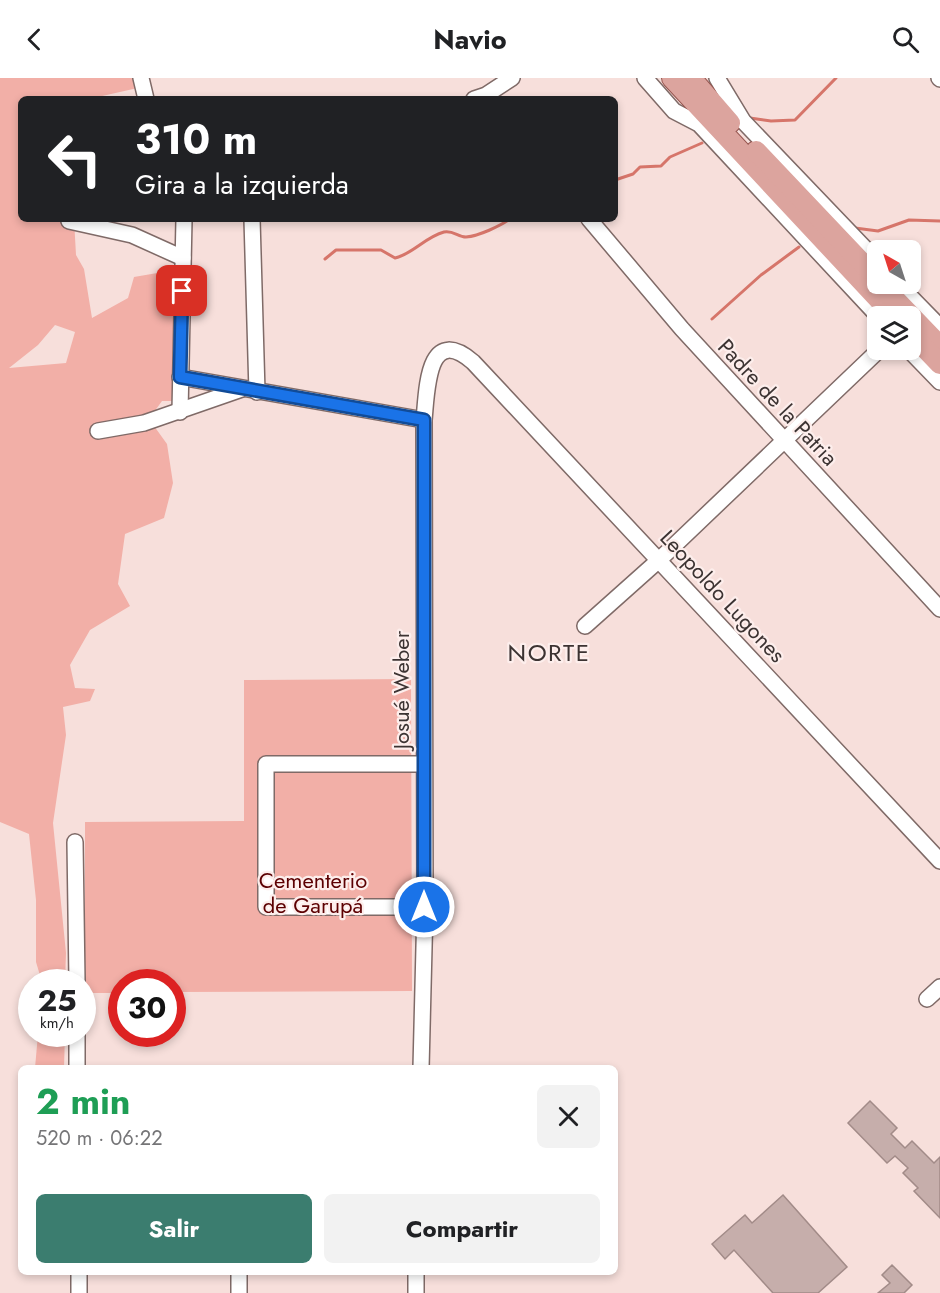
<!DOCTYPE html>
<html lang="es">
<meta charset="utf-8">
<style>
:root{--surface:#fff;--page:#f2f2f2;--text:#202124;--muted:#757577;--accent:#3b7d6f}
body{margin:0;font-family:Jost,sans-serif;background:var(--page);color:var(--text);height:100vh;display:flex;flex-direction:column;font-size:22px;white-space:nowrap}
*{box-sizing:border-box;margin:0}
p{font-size:20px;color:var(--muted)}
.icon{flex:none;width:33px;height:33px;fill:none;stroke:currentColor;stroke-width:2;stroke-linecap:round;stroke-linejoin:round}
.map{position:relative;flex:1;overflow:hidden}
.drawer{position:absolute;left:18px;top:987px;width:600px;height:210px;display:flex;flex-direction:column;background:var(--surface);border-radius:9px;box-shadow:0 3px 9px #0003}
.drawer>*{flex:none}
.guide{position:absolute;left:18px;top:18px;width:600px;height:126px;border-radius:9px;box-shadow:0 3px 9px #0003;background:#202124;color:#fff;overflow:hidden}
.needle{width:39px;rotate:321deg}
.tools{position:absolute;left:867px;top:162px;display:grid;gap:12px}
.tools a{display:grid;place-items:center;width:54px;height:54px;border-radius:9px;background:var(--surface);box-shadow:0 3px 9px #0003;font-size:30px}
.speed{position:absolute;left:18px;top:891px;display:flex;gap:12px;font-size:30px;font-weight:700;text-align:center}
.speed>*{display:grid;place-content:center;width:78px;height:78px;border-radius:50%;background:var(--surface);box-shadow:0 3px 9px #0003;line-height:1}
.speed small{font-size:15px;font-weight:400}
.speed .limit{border:9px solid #d22;background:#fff;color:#111}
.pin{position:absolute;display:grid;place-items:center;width:51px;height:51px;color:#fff;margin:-26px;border-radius:12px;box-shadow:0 3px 9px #0006}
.me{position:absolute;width:66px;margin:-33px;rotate:0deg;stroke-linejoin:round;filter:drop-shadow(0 0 4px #0008)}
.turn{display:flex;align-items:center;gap:21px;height:126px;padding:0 18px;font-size:27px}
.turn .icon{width:78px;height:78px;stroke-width:2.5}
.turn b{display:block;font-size:42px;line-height:51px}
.round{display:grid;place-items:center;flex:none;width:63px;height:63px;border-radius:9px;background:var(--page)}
.overview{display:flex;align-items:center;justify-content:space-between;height:102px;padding:0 18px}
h1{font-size:36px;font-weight:700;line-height:45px;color:#1e9e55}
.primary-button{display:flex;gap:12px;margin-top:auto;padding:12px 18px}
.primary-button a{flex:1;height:69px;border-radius:9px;background:var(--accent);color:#fff;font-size:24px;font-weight:700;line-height:69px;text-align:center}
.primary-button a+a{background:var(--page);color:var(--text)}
header{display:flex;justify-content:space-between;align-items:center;height:78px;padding:0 18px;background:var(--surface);font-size:27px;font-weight:700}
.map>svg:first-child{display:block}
.green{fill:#f2afa7;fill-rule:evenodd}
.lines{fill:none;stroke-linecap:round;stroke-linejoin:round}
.stream{stroke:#d6756a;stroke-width:3}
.building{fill:#c6aeab;stroke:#a28b88;stroke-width:1.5}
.minor-casing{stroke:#7f6a67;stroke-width:18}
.major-casing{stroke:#95554f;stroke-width:22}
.minor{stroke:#fff;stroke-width:15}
.major{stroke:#dca49e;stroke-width:20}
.route-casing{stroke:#114b97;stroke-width:15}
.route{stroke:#1a73e8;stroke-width:10}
.labels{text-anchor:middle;stroke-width:4.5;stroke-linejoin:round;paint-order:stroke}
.street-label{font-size:22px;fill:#3c3332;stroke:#fdeeec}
.park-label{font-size:22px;fill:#5c0002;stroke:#fdeeec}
.neighbourhood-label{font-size:24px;letter-spacing:1.5px;fill:#3c3332;stroke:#fdeeec}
</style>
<header><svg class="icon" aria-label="back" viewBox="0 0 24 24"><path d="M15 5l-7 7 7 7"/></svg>Navio<svg class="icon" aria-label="search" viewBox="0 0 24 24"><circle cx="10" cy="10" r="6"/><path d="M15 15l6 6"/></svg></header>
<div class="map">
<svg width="940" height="1215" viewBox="0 0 940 1215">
<rect width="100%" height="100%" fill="#f7dfdb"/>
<g class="green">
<path d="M0 0H148L142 9 89 21H21V141H74L76 177 84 191 92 240 128 220 134 199 163 194 178 216 179 278 190 293 182 323H162L149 341 167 366 173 405 164 440 125 456 118 506 130 528 90 552 70 587 75 610 95 611 90 623 63 629 66 657 53 745 66 875 65 904H42L36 884V822L29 756 0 744ZM55 247 75 254 66 285 9 290 38 267Z"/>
<path d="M411 601 412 913 173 914 172 904H122L121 915H85V744L244 743V602Z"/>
<path d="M38 956H65L64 990H35Z"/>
</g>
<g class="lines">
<g class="stream">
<path d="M750 40 771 43 795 42 836 0"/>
<path d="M615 102 633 96 640 89 661 88 670 79 702 65"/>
<path d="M855 150 878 153 909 142 940 143"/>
<path d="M325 181 336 172H381L395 180C413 176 425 159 444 154 453 152 458 159 466 159 479 158 500 148 510 141"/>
<path d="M712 241 761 197 799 169"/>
</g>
</g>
<g class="building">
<path d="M870 1023 897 1050 891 1056 905 1070 912 1063 934 1085 940 1079V1140L914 1113 918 1110 903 1095 908 1090 895 1078 887 1085 848 1045Z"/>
<path d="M783 1117 847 1189 818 1215H773L734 1172 725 1181 712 1166 745 1137 752 1145Z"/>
<path d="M892 1187 912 1207 904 1215H878L890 1205 882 1197Z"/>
</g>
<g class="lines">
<g class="minor-casing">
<g id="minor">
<path d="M141 0 146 21"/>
<path d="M645 0 674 33 699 46 878 238"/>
<path d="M717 0 743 43 878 184"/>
<path d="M939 0 940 1"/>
<path d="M474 21 486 17 512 0"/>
<path d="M252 141 257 314"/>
<path d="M589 141 682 251 940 531"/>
<path d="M69 143 132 157 183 180"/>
<path d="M898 206 940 249"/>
<path d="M909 272 940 304"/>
<path d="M180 299 424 342"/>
<path d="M180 334 184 141"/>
<path d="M98 353 144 345 242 311"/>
<path d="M585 548 659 482 879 272"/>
<path d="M424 686H266V829H425"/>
<path d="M75 764 77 904"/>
<path d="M927 921 940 909"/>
<path d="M77 956V990"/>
<path d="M421 990 425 829 424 342C427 312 427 245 473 284L940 783"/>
<path d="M79 1194V1215"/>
<path d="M239 1215V1194"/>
<path d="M416 1215V1194"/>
</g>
</g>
<g class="major-casing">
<g id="major">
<path d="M672 0 894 238"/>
<path d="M691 0 730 45"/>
<path d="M756 73 868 191"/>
<path d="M890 216 940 268"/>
<path d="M917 262 940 286"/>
</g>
</g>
<use href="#minor" class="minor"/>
<use href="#major" class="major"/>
</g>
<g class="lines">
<g class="route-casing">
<path id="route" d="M182 213 180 299 424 342V829"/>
</g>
<use href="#route" class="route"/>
</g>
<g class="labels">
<g class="street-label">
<text transform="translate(778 324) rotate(47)" y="8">Padre de la Patria</text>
<text transform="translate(723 518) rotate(47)" y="8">Leopoldo Lugones</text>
<text transform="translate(401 612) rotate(-90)" y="8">Josué Weber</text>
</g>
<g class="park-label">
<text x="313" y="810">Cementerio<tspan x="313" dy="25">de Garupá</tspan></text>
</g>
<g class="neighbourhood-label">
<text x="549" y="583">NORTE</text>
</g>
</g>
</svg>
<div class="tools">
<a><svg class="needle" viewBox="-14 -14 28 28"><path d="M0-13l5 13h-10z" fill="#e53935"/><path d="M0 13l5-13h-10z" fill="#757577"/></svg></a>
<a><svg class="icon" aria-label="layers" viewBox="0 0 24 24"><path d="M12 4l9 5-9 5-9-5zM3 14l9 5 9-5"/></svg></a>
</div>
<div class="speed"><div>25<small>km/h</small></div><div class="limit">30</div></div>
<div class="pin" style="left:182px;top:213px;background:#d93025"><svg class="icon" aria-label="arrive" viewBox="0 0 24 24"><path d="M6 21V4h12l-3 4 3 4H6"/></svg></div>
<svg class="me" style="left:424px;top:829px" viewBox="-20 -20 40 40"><circle r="17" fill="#1a73e8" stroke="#fff" stroke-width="3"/><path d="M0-11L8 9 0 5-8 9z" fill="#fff"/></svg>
<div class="guide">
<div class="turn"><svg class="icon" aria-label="left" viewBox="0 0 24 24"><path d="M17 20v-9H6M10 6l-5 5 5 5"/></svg><div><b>310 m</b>Gira a la izquierda</div></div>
</div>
<section class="drawer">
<div class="overview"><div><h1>2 min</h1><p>520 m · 06:22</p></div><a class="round"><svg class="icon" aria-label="close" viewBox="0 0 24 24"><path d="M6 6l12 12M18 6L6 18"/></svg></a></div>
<div class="primary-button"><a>Salir</a><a>Compartir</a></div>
</section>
</div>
